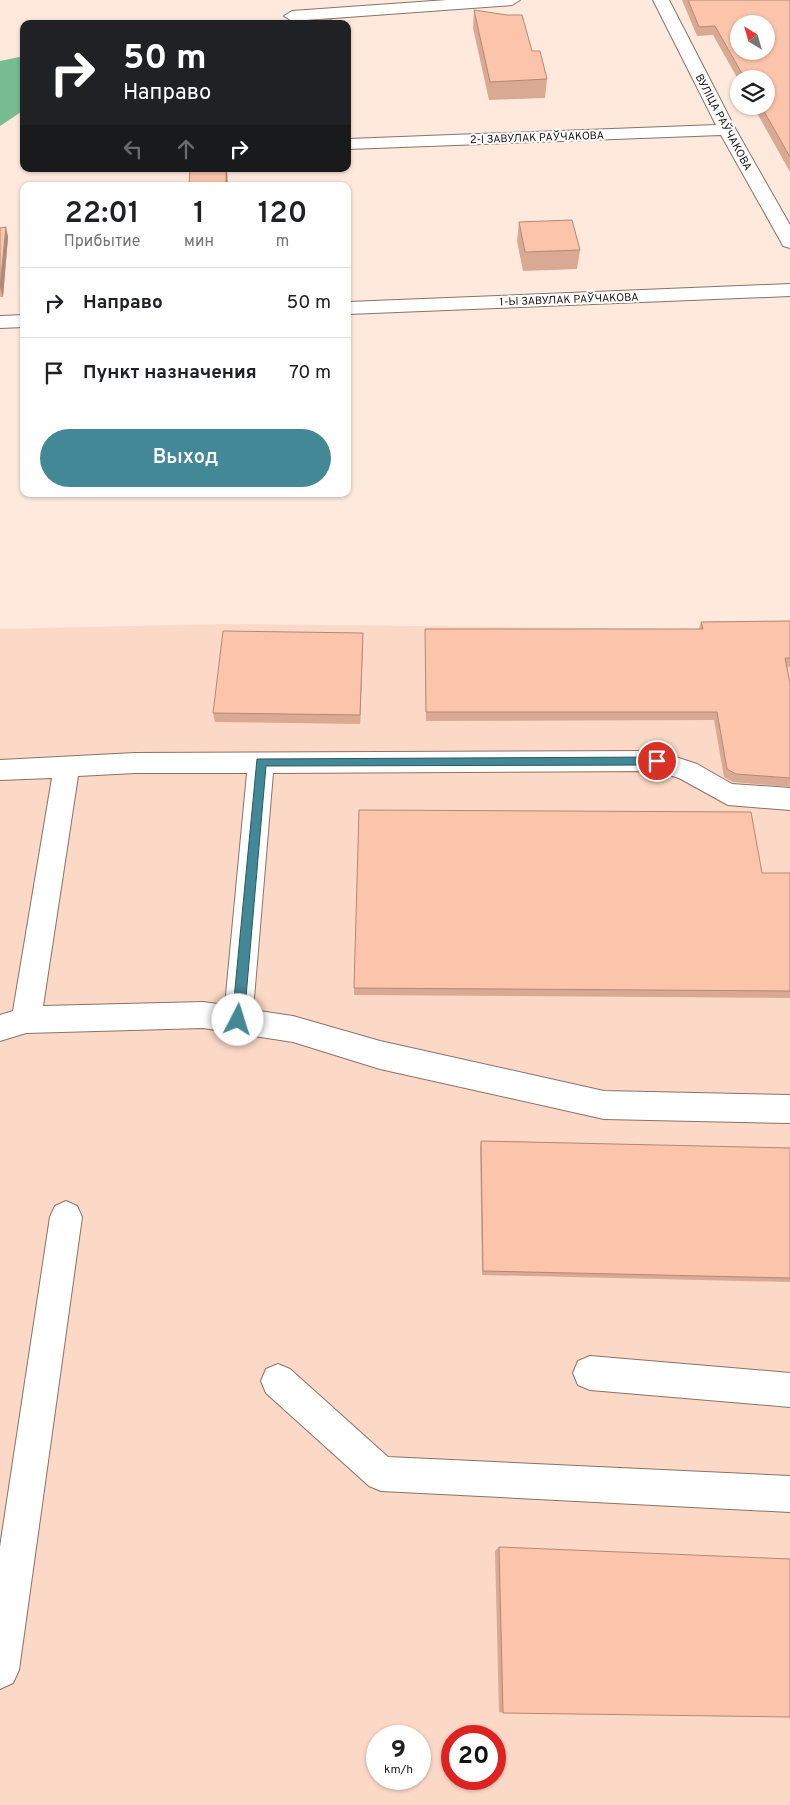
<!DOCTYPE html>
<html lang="ru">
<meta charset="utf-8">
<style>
:root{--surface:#fff;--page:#f2f2f2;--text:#202124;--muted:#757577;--line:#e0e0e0;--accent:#438896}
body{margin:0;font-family:Overpass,sans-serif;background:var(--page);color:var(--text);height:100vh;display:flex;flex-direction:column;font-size:19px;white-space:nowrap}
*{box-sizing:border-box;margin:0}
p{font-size:16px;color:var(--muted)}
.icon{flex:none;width:28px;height:28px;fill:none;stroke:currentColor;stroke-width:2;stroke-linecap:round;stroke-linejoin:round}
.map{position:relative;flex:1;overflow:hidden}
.drawer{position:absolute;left:20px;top:182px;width:331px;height:315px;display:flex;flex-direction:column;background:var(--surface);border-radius:10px;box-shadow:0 1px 4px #0004}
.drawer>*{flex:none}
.banner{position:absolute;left:20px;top:20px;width:331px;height:152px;border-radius:10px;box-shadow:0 1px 4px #0004;background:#202124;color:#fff;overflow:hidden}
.needle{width:32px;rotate:323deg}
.buttons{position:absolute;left:730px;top:15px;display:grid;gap:10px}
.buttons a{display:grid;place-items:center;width:45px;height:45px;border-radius:50%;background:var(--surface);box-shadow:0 1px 4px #0004;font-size:25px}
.speed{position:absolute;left:366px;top:1725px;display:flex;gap:10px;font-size:25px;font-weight:700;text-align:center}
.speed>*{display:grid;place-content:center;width:65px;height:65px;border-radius:50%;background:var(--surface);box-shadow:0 1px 4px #0004;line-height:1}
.speed small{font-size:12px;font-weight:400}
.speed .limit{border:8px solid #d22;background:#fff;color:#111}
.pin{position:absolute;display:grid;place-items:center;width:42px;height:42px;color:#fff;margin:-21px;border:2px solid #fff;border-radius:50%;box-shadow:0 1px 5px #0007}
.me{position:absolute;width:55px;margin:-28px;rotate:5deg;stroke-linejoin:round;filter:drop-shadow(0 0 4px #0008)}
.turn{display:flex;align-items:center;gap:18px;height:105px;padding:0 20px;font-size:22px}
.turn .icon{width:65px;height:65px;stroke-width:2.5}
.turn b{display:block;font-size:35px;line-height:42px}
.lanes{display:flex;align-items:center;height:48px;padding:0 20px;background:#0003;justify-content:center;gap:25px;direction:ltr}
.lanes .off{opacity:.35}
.eta{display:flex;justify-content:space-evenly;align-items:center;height:85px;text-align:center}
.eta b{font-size:30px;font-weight:600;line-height:35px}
.button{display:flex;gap:10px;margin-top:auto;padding:10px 20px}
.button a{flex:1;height:58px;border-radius:30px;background:var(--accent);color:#fff;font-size:20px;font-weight:600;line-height:58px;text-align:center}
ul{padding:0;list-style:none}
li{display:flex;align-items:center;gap:15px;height:70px;padding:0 20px;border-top:1px solid var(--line)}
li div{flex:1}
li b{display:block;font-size:19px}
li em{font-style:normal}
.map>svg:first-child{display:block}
.built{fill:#fcd9c7;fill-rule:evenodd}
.forest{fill:#79bc93}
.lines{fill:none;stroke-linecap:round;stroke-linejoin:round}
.minor-casing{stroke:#8a7266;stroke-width:2}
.minor{fill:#fff;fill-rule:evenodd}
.wall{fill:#d9a993}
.shaded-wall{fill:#b08978}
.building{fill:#fcc4ab;stroke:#b08978;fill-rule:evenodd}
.route{fill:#438896;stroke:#2c5862}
.labels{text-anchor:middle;stroke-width:4;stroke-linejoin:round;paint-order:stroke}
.far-street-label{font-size:11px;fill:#1a110c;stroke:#fff}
</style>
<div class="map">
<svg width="790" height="1805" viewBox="0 0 790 1805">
<rect width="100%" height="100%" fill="#ffe9dd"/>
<path class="built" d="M224 624 790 630V1805H0V629ZM378 1736H420V1779H378ZM452 1736H495V1779H452Z"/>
<path class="forest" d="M24 56V110L0 126V61Z"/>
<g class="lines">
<g class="minor-casing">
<g id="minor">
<path d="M447 0H520L512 5 292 21 284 16 292 11Z"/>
<path d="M653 0H669L736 130 790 225V248L783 246 781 242 721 135 348 149V139L716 125Z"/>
<path d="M790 284V296L348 314V302Z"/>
<path d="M24 315V327L0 328V316Z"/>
<path d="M657 751 697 764 732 784 790 788V810L728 805 679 778 657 771 273 773 253 1010 293 1016 380 1041 604 1091 790 1095V1123L604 1119 380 1069 293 1042 203 1028 26 1033 0 1041V1015L13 1011 52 778 0 780V760L135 753ZM135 773H247L225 1005 203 1002 43 1006 78 776Z"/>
<path d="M66 1201 77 1206 82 1217 19 1670 13 1683 0 1689V1547L50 1217 55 1206Z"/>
<path d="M590 1356 790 1373V1407L590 1390 578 1385 573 1373 578 1361Z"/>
<path d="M278 1364 290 1369 388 1457 790 1476V1512L381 1491 369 1486 266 1393 261 1381 266 1369Z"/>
</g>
</g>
<use href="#minor" class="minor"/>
</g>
<g class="wall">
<path d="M682 0H790V172L753 106H766V79H739V81L713 35 697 36Z"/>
<path d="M474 10 532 51 547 79 545 98 489 100 473 28Z"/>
<path d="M519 222 580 250 577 269 523 271 517 241Z"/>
<path d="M6 227 8 237 3 297H0V228Z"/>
<path d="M790 621V667H787L790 683V787L733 782 724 777 714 720 426 721 425 629H699L701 622Z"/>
<path d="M363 633 360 724 215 722 213 713Z"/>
<path d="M762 873H790V998L354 995V988Z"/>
<path d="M481 1141 790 1148V1282L482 1275 480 1147Z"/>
<path d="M499 1547 503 1713 499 1712 495 1551Z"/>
</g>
<g class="shaded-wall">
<path d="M226 169H227L228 186H226Z"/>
<path d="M6 227 8 237 3 297 0 287Z"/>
<path d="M363 633V642L360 724V715Z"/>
</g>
<g class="building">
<path d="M688 0H790V157L761 106H766V79H745L715 26 699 27ZM739 24H766V51H739Z"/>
<path d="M474 10 507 15H522L532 51H540L547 79 490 82Z"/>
<path d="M331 19 332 24H260Z"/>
<path d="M190 169H226V186H189Z"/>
<path d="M572 220 580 250 525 252 519 222Z"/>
<path d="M6 227 0 287V228Z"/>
<path d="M790 621V658H785L790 683V778L736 774 727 769 717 712H426L425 629H703L701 622Z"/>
<path d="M223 631 363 633 360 715 213 713Z"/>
<path d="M359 810 751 812 762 873H790V991L354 988Z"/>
<path d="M481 1141 790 1148V1278L483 1271Z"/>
<path d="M499 1547 790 1559V1717L503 1713Z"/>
</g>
<path class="route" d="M657 757 663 761 657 765 266 766 244 1020 238 1026 234 1024 232 1020 257 759Z"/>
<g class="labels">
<g class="far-street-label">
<text transform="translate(724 122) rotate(62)" y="4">ВУЛІЦА РАЎЧАКОВА</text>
<text transform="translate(537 137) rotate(-2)" y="4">2-І ЗАВУЛАК РАЎЧАКОВА</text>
<text transform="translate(569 299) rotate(-2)" y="4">1-Ы ЗАВУЛАК РАЎЧАКОВА</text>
</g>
</g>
</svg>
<div class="buttons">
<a><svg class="needle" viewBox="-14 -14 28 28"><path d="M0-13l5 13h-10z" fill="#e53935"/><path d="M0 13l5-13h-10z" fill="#757577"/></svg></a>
<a><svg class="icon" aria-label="layers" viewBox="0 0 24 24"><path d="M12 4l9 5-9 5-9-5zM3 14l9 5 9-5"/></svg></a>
</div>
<div class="speed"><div>9<small>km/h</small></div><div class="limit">20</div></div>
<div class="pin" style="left:657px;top:761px;background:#d93025"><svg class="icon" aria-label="arrive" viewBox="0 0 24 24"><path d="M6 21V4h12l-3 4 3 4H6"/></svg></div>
<svg class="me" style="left:238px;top:1020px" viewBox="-20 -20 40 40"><circle r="19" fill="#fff"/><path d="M0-13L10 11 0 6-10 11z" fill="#438896"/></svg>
<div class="banner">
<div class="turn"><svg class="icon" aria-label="right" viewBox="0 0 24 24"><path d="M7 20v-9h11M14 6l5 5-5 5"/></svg><div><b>50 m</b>Направо</div></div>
<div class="lanes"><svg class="icon off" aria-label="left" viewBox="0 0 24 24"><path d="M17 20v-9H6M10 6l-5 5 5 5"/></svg><svg class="icon off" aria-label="ahead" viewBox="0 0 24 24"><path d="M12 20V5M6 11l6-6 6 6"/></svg><svg class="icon" aria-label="right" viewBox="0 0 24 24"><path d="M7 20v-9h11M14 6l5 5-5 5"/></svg></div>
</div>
<section class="drawer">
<div class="eta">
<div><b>22:01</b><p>Прибытие</p></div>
<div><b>1</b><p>мин</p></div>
<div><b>120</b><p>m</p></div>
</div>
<ul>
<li><svg class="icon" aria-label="right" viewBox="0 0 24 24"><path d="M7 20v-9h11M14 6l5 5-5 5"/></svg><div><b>Направо</b></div><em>50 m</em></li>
<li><svg class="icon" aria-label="arrive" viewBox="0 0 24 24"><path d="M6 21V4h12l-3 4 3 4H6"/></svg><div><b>Пункт назначения</b></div><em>70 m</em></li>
</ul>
<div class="button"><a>Выход</a></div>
</section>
</div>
